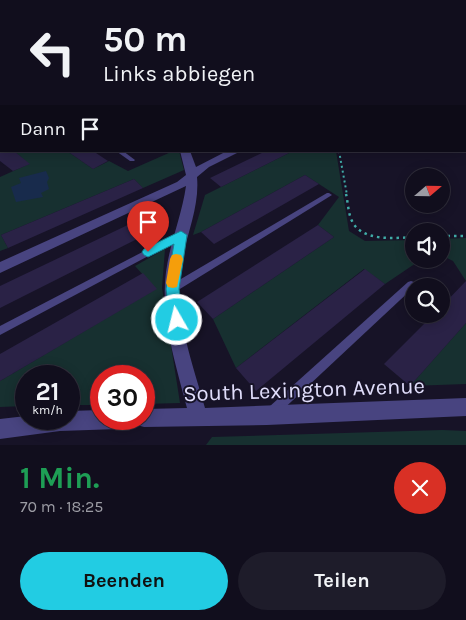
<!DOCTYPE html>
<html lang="de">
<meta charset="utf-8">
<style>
:root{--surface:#110e1d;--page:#1e1c2a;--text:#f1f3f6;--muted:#9c9ca4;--line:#302e3b;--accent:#22cce3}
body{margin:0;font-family:Karla,sans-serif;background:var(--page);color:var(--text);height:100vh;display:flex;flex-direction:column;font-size:19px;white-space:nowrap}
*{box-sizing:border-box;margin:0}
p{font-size:16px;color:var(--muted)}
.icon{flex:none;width:28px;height:28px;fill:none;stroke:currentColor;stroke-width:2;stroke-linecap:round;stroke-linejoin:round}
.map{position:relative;height:445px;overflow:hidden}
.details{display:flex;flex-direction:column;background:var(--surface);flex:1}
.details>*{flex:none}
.top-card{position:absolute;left:0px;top:0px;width:466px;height:152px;box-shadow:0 2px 12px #0003,0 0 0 1px var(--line);background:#110e1d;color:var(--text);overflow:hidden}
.needle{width:32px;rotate:70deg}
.controls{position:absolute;left:405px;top:168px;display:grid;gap:10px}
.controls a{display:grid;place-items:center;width:45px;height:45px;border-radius:50%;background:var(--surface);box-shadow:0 2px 12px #0003,0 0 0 1px var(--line);font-size:25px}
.speed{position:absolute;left:15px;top:365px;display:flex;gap:10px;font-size:25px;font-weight:700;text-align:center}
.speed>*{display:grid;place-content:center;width:65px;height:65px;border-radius:50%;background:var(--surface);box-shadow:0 2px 12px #0003,0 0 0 1px var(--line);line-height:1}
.speed small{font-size:12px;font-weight:400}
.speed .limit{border:8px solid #d22;background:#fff;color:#111}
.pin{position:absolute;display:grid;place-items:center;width:42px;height:42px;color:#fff;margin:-51px -21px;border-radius:50% 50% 50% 0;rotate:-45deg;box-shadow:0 0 5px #0007}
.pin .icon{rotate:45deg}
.me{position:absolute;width:55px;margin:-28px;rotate:352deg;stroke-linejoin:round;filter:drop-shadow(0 0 4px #0008)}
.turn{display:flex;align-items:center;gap:18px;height:105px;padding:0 20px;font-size:22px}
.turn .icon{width:65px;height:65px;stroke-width:2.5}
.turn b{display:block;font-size:35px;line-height:42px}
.then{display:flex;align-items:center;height:48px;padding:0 20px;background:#0003;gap:10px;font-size:19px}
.round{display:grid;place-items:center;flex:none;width:52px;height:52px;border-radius:26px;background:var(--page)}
.overview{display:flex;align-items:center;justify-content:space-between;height:85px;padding:0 20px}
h1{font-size:30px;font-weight:700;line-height:38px;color:#1e9e55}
.primary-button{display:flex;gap:10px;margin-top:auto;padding:10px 20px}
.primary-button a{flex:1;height:58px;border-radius:30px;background:var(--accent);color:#111;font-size:20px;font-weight:700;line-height:58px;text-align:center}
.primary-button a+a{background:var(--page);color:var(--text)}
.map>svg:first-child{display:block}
.green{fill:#173030}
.water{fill:#182b4c}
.building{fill:#2a2246}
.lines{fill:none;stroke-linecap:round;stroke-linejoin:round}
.path-far2{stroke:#40aca7;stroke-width:1;stroke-dasharray:1 2;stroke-linecap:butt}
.path-far1{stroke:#40aca7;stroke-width:2;stroke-dasharray:2 3;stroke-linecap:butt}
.path{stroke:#40aca7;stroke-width:2.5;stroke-dasharray:2.5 4;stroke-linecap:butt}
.lane{fill:#484480;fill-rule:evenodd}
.street{fill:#484480;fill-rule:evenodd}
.route{fill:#22cce3;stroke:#168594}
.slow{fill:#f59e0b}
.labels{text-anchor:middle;stroke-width:4;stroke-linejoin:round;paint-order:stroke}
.near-street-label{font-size:22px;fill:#e1defb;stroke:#171327}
</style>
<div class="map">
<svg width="466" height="445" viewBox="0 0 466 445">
<rect width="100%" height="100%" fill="#171327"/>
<g class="green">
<path d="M14 151H67L93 169 109 161 128 171 171 152 170 151H179L184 170 143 188 134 179 1 235 8 248 0 251V177L29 164Z"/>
<path d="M293 151H336L349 231 365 241 414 240V259H422L385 284 364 269 236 368 213 319 334 237 318 225 339 197 305 175 201 232 193 235 205 195Z"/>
<path d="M466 238V281L453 261 441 255V239Z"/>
<path d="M165 249 162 288 180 403 144 404V376H101V405H69V376H26V406L0 407V381L156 289 135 266Z"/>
<path d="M466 323V384L410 386Z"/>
<path d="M442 430 466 431V445H206L212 437Z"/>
</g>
<path class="water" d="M46 171 49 178 47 182 49 189 41 193 43 197 16 202 11 187 21 183 19 178Z"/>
<g class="building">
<path d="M0 151H14L30 164 13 171 0 161Z"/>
<path d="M67 151H93L108 161 93 169Z"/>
<path d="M266 151H293L221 187 210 178Z"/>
<path d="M305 175 319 184 214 244 201 232Z"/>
<path d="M134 179 143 188 8 248 1 235Z"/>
<path d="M134 222 145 235 0 308V286Z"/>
<path d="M318 225 334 237 213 319 197 302Z"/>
<path d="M365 269 385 284 256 391 236 368Z"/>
<path d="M143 273 157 289 0 381V354Z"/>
<path d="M466 281V323L410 386 384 364 434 314H441V307Z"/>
</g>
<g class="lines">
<g class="path-far2">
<path d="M419 0 424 1"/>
<path d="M88 1 90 0"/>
</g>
<path class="path-far1" d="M339 151 347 195"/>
<g class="path">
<path d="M346 194C348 202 348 213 352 221 362 242 395 238 414 237"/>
<path d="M441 236H466"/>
</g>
<g class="lane">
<rect x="0" y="92" width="1" height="3"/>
<path d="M116 151H123L135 160 134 161H130Z"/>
<path d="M327 193H329L332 195 175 292 172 293 169 292 168 289 169 286Z"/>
<path d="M181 232 185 235 184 237 0 335V326Z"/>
<path d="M411 281 414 282 415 284 414 287 277 415 273 417 269 415 267 411 269 407 408 282Z"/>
</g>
<g class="street">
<rect x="0" y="101" width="1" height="6"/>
<path d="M180 151H190L196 167 227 151H241L209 167 197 177C200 209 184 240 180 272 175 317 193 365 205 408L466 398V416L267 425 144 427 137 425 135 419H144V409L187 408C176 365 160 316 166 272 170 242 182 215 186 186L0 273V262L177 182 186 175Z"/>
<path d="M101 410V419H127L125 426 118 429 60 431 0 439V419L26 416V419H69V411Z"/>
</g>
</g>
<path class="route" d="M181 231 187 235 179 289 184 320 182 324 177 326 172 324 170 320 166 289 174 244 148 257 144 255 142 252 144 249Z"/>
<path class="slow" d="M176 254 181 255 183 259 177 287 173 288 168 287 166 283 170 259 172 255Z"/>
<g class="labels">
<g class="near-street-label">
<text transform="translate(304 389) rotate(-2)" y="8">South Lexington Avenue</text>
</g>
</g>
</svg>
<div class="controls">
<a><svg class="needle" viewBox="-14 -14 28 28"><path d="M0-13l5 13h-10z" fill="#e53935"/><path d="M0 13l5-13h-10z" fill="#9c9ca4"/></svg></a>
<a><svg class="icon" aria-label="sound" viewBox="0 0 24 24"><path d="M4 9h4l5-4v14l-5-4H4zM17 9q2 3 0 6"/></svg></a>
<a><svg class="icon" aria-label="search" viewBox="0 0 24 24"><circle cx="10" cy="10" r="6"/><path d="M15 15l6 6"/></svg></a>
</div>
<div class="speed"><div>21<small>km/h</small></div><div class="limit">30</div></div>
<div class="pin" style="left:148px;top:252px;background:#d93025"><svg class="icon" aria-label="arrive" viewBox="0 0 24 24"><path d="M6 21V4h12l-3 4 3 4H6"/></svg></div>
<svg class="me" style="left:177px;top:320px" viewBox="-20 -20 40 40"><circle r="17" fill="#22cce3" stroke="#fff" stroke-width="3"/><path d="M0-11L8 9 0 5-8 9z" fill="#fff"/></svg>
<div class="top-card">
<div class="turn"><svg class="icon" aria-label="left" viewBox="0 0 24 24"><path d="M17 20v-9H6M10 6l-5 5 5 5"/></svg><div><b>50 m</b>Links abbiegen</div></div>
<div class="then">Dann<svg class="icon" aria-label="arrive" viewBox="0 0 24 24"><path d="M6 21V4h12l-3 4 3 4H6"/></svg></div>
</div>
</div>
<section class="details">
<div class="overview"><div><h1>1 Min.</h1><p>70 m · 18:25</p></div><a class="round" style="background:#d93025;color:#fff"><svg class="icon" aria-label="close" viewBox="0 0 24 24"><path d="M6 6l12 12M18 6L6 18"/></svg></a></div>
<div class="primary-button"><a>Beenden</a><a>Teilen</a></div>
</section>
